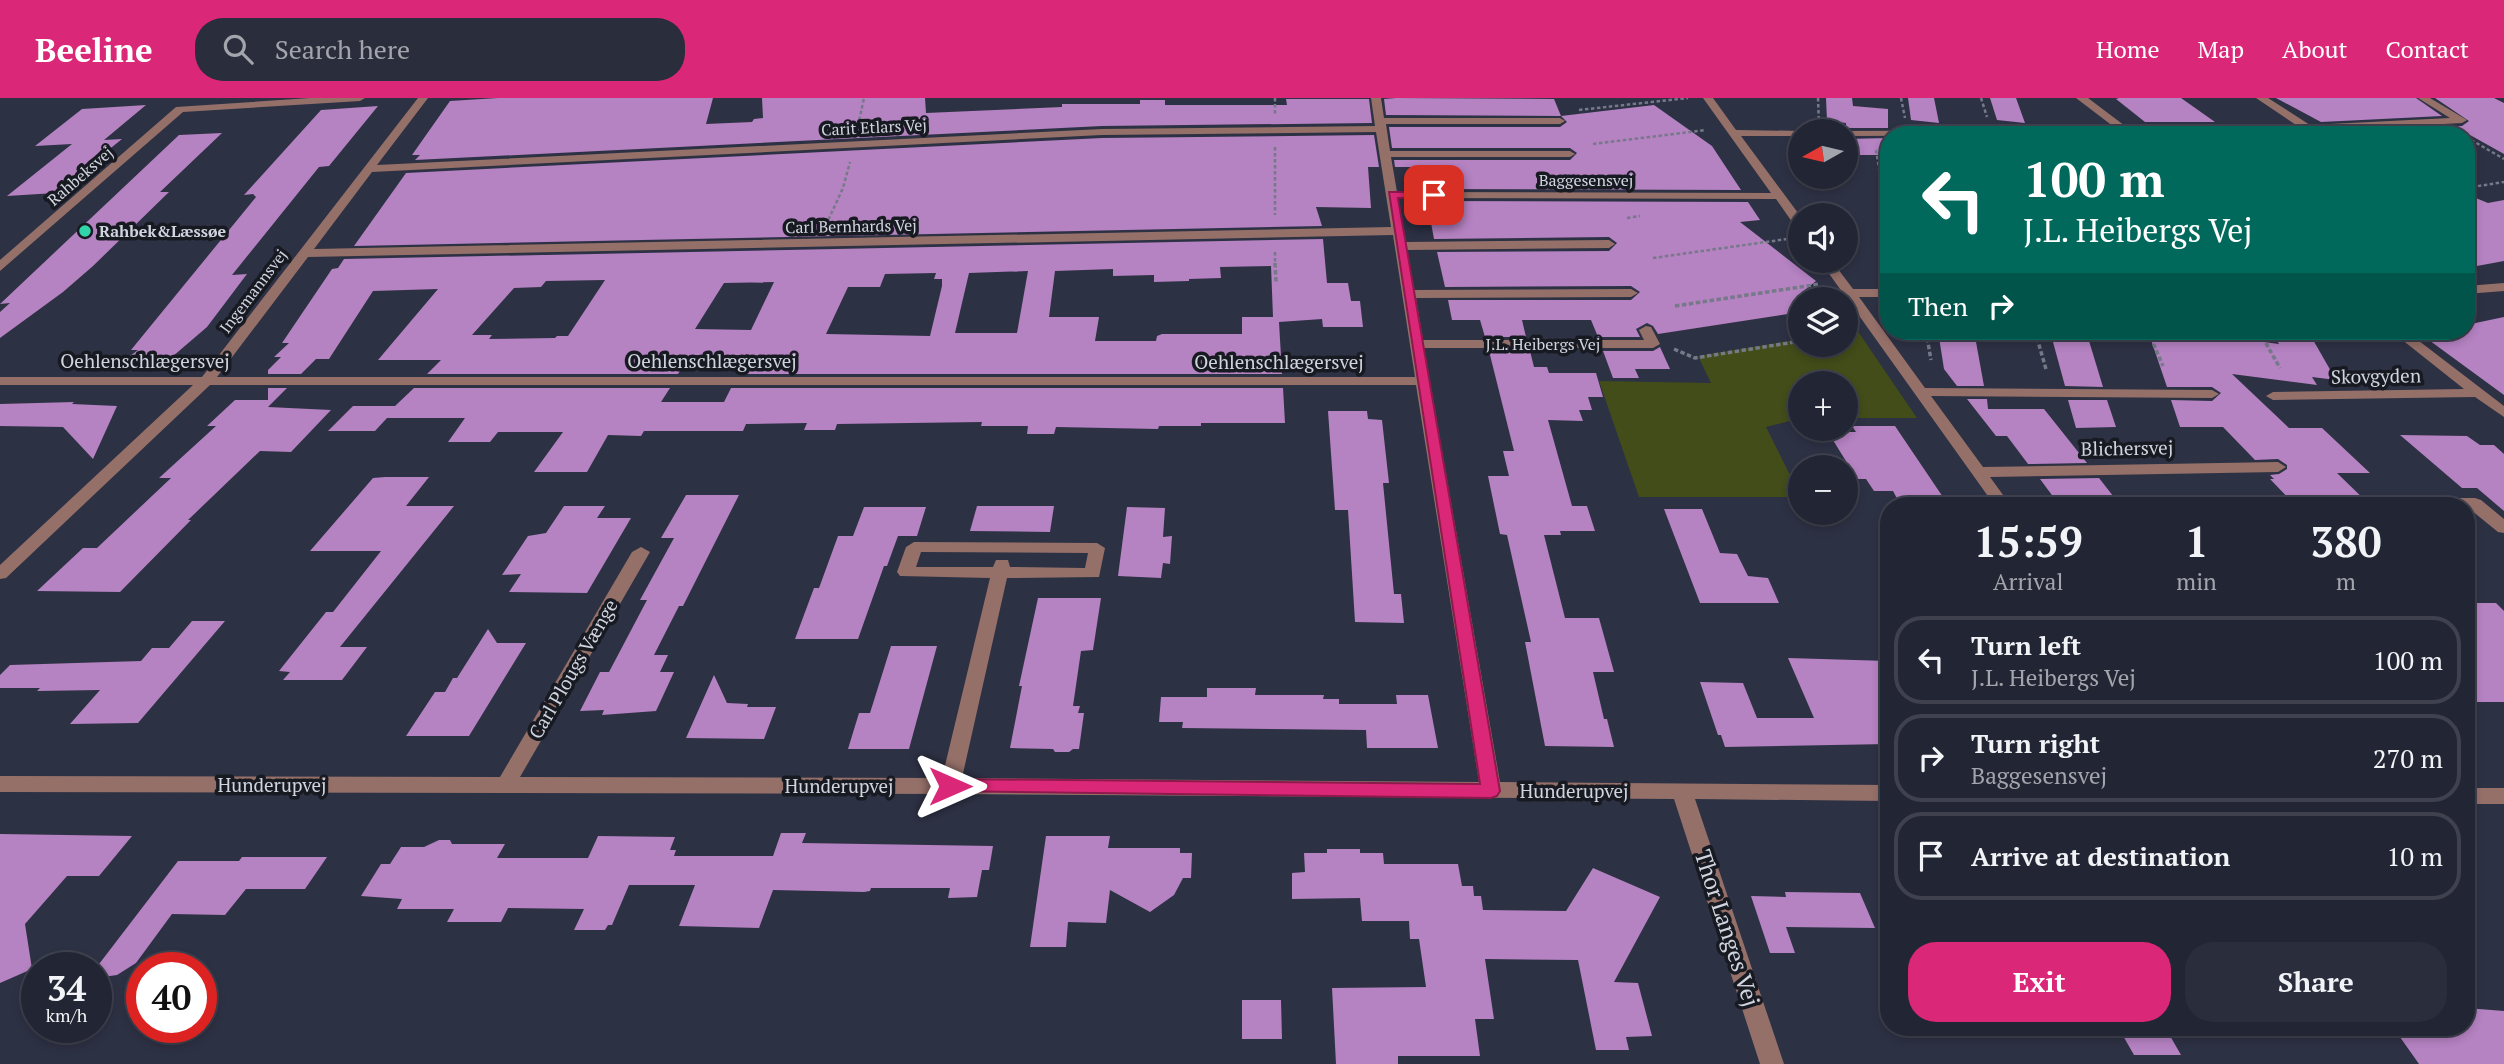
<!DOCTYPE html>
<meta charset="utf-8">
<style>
:root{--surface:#222533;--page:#2a2d3b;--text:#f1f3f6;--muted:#a2a5ac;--line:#3f424e;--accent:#db2777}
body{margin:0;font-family:"PT Serif",serif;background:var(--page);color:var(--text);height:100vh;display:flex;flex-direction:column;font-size:26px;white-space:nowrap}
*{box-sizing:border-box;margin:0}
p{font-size:23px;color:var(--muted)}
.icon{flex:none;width:38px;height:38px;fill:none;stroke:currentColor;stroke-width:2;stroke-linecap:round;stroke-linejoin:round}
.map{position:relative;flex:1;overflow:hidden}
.sheet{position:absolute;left:1880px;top:399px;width:595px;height:539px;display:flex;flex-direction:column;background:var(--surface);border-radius:28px;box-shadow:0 4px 10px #0003,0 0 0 2px var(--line)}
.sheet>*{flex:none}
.guide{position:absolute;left:1880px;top:28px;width:595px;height:214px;border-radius:28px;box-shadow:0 4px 10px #0003,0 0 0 2px var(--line);background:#00695c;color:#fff;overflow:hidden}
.needle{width:46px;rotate:262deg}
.tools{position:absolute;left:1788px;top:21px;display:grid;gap:14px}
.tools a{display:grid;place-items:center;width:70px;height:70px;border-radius:50%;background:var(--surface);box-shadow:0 4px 10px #0003,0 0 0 2px var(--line);font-size:35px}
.speed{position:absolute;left:21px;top:854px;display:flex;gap:14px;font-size:35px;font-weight:700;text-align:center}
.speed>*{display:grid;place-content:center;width:91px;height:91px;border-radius:50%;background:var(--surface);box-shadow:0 4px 10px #0003,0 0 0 2px var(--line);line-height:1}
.speed small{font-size:18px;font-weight:400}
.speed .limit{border:10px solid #d22;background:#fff;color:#111}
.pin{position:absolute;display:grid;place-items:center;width:60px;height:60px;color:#fff;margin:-30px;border-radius:14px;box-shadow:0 4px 10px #0006}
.me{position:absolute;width:77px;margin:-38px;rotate:90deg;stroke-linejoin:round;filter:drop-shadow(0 0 5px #0008)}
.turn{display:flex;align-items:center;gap:24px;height:147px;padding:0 28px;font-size:32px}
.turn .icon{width:91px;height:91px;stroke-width:2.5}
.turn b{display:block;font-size:49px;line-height:60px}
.then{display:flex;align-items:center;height:66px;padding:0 28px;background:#0003;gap:14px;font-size:26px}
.eta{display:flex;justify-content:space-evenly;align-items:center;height:119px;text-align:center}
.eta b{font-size:42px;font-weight:700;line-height:49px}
.primary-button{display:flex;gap:14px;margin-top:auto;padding:14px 28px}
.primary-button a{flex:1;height:80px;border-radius:28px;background:var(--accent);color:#fff;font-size:28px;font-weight:700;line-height:80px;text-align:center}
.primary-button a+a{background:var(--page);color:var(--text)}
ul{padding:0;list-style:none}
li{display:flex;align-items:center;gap:21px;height:88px;margin:0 14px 10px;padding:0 14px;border:4px solid var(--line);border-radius:28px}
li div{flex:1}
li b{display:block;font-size:26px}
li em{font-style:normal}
header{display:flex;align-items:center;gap:42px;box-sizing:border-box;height:98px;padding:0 35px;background:var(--accent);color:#fff}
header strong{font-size:33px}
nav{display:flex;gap:38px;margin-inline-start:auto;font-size:24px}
.search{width:490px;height:63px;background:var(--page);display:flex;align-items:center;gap:18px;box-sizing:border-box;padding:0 24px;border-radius:28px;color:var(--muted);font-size:26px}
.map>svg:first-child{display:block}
.green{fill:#424d19}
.building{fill:#b582c2;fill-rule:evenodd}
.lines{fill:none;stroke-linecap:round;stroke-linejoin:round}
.path-far1{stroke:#757988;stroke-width:2.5;stroke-dasharray:3.5 2.5;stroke-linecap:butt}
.path{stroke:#757988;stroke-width:3.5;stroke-dasharray:4.5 2.5;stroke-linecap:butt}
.minor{fill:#957069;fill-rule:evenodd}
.route{fill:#db2777;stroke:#8e194d;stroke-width:2}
.poi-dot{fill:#32d4a9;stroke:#181a22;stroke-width:2.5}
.labels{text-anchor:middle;stroke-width:7;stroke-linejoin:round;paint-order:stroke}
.far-street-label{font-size:16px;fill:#d0d4df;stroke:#181a22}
.far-poi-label{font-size:16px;font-weight:bold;fill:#d0d4df;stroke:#181a22;text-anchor:start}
.street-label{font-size:19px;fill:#d0d4df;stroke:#181a22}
.near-street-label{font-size:23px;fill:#d0d4df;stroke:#181a22}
</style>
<header>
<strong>Beeline</strong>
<div class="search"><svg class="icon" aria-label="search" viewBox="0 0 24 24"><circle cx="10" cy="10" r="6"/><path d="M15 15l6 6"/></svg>Search here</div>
<nav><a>Home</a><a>Map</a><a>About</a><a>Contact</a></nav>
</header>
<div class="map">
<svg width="2504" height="966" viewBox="0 0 2504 966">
<rect width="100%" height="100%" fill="#2d3144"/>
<path class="green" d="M1857 232 1917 320H1846V285H1801V320L1766 329 1801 399H1639L1599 283 1711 285 1698 258 1801 241V247H1846V234Z"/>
<g class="building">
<path d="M498 0H713L706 26 752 24 754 21 763 20 762 0H925L926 15 1062 9V6H1140V2H1165V7H1287L1286 1H1369L1372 25 1102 28 415 62 420 57H412L450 3Z"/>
<path d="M1396 0 1554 1 1561 18 1386 17 1384 1Z"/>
<path d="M1826 0H1852L1853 8 1888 11V30H1846V25L1827 23Z"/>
<path d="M1908 0H1934L1939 25 1911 22Z"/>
<path d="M1990 0H2016L2025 25 1997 22Z"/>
<path d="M2119 0H2181L2215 24H2145L2116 1Z"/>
<path d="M2276 0H2416L2442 18 2321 24Z"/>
<path d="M2435 0H2494L2504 5V56L2470 37H2345L2340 34 2462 28 2469 23Z"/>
<path d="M146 7 104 42 122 41 55 95 7 98 72 46 35 48 82 11Z"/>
<path d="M1654 7 1712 48 1741 92 1424 91 1420 74H1415L1414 69H1395L1394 62H1570L1577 55 1570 50H1392L1389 29H1560L1567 24 1561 18Z"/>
<path d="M378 8 329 68 319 69 232 177 247 176 207 229 172 259 130 258 138 252H131L256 99 253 96 244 97 321 12Z"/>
<path d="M222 35 160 94H169L93 168 63 194 0 240V214L10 205 0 206 179 37Z"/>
<path d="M1374 37 1379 69H1368L1371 110 1316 109 1322 128 354 148 406 75 1102 40Z"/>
<path d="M1888 40V57H1846V41Z"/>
<path d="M2466 96 2488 105 2504 102V163L2466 170Z"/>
<path d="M1427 103 1748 104 1760 122 1740 124 1816 183 1801 195V214L1658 236 1653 228 1647 225 1636 231 1640 239H1598L1591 222H1522L1526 239H1485L1480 222H1452L1448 202H1631L1640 194 1631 188 1445 189 1437 154 1609 153 1617 145 1609 139 1434 141Z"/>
<path d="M1323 141 1327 185H1348L1351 203H1360L1363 229H1323L1322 221 1279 224 1282 276H739L749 257H690L678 276H427L441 262H378L438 191 373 193 329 261H316L301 276H268V272L281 259H274L289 245H282L332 171 338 170 344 161ZM1271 168 1273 219H1242V236H1162L1157 238 1156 243H1095L1099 219H1049L1055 173 1113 171V178L1154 177V184L1189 183V181L1221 180 1220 169ZM1028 173 1017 235H955L969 175ZM936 175 934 181H942V188L930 238 826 236 848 189H880L885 176ZM605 182 568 238H557L555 240 489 241 492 237H472L514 190 541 189 546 183ZM774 184 751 232 695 231 724 185Z"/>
<path d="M2504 219V297L2422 237 2440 233H2466V227Z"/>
<path d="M1938 233H1974L1984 288H1957L1944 271Z"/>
<path d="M2050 233H2086L2103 289 2065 288Z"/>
<path d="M2148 233H2196L2197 235 2279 246 2272 233H2308L2336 282 2312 279 2317 287 2232 276 2289 330H2322L2370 375H2337L2371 408H2296L2270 381H2274L2270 377 2279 376 2287 371V367L2278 361 2255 362 2223 329H2180L2171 302 2212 303 2221 295 2212 289H2167Z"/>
<path d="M1660 249 1670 271H1635L1639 280H1613L1603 253H1653Z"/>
<path d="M1489 253H1530L1534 269H1547L1549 275H1596L1603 299H1588L1592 312H1579L1583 323 1548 322 1572 408H1587L1595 433H1560L1561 437H1544L1565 520H1599L1614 574H1593L1604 621H1607L1614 649 1545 648 1525 544H1531L1507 437 1500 436 1488 378H1509L1503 353H1514Z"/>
<path d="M268 290H287L268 309 331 312 291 354 260 353 188 422H191L120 494 37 493 83 450H97L171 380H159L216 328H207L235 302H268Z"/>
<path d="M414 290H670L661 304H724L731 290H1283L1285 325H1201V328H1159L1158 331 1056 329 1054 336H1027L1028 328H981L982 324 837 326 835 332H804L807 325 746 326 743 333H644L641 338 608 337 587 374H534L563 334H498L490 344H448L465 320H387L375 333H328L353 308H395Z"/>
<path d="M1967 301H1987L1988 311H2044L2087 365 2028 366 2007 338H1996Z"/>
<path d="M2068 302H2107L2116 329 2076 330Z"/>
<path d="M74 304 72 306 117 308 93 361 63 329 0 328V306Z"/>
<path d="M1328 313H1367L1368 321 1382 322 1389 385H1383L1394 496H1401L1404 525 1355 524 1348 412H1335Z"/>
<path d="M1852 328H1895L1949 408H1901L1893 393H1874L1866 381H1857L1828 334H1856Z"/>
<path d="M2400 337 2467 338 2480 347H2494L2504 356V413L2477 390H2462Z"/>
<path d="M385 379H429L406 408H454L340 549H367L342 582H283L290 574 279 573 326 514H333L381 453H310L373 380Z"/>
<path d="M2099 380 2117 403 2057 404 2040 381Z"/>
<path d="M686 397H739L683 508H679L654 557H668L660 574H674L656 613 602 617 604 612 580 613 600 574H609L647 502H640L674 440H661Z"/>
<path d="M564 408H605L597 420H631L587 495 509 494 521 476 502 477 528 438 546 435Z"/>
<path d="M977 408H1054L1050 434 970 433Z"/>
<path d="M864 409H926L917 438H898L887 468H884L858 541H795L814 490H819L838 438H853Z"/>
<path d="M1127 409 1165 410 1163 439 1172 438 1170 466 1163 465 1161 480 1118 478Z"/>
<path d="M1664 411H1702L1720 455 1737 456 1748 478 1768 480 1779 505H1700Z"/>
<path d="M1038 500H1101L1093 552 1081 553 1073 608H1080L1078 615H1084L1079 651H1073L1069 654H1055L1053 651 1010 650 1022 588H1019Z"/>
<path d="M2466 505H2496L2504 513V604H2466Z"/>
<path d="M192 523H225L138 625 70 626 100 592 37 593 40 590H0V577L10 567 141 563 152 550H169Z"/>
<path d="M488 531 497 545H526L469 638H406L435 594H445L453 580H457Z"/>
<path d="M891 548H937L909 651H848L859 615H870Z"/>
<path d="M1788 560 1888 563V646L1725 649 1721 637H1718L1700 584 1743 585 1757 620H1814Z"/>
<path d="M714 577 727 605 748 606 747 609H776L764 641 686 640Z"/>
<path d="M1207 590H1256L1255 597H1324L1323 601H1339V606H1397L1396 597H1428L1438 650H1367L1366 632 1182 630 1183 624H1159L1161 599H1207Z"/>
<path d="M781 735H806L802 745 993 748 989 772H982L977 799 948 800 950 790H871L870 793 864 794 773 792 759 830 679 828 695 787H629L612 827H608L605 832H574L584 811 508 810 501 824H447L454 811H397L402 801 361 798 381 766H390L401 749H424L439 742H450L452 746H505L497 760H588L598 738 675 739 670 752H676L674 758H773Z"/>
<path d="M0 736 132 738 99 778H67L25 826 32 871 0 885Z"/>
<path d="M1046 738H1110L1108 750H1180V755H1192L1191 780H1183L1174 797 1150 814 1110 792 1106 825 1068 824 1066 849H1030Z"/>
<path d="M1327 751H1360V755H1383L1384 766H1458L1462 788H1473L1474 798H1481L1483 812 1566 813 1593 770 1660 799 1614 884 1638 885 1652 938 1626 939 1629 952H1596L1578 862 1485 861 1494 921H1475L1480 958H1398V966H1336L1332 890 1426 889 1419 841H1410L1409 823H1362L1360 800 1292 801V775L1305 774 1304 755H1327Z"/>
<path d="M242 759H327L305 791H246L225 817 172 816 136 865 117 877 96 880V870L178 763H239Z"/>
<path d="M1785 794 1860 795 1875 830 1786 829 1795 855H1770L1751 798 1786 799Z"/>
<path d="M1242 902H1281L1282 941H1242Z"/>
<path d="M2466 910 2504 913V966H2419L2395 932H2466Z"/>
<path d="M2118 929H2165L2181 957H2134Z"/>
</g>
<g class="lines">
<g class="path-far1">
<path d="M1275 0V16"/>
<path d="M1818 0 1819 27"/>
<path d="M1901 0 1905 20"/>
<path d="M1981 0 1987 19"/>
<path d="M1579 12 1688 0"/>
<path d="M858 28 864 0"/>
<path d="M2466 39 2504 61"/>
<path d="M1593 46 1706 32"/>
<path d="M1275 49V117"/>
<path d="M1876 52 1881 82"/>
<path d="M2466 90 2504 84"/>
<path d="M1627 120 1640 118"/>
<path d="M826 127 843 90 850 64"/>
<path d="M1275 154V167"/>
<path d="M1653 160 1787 141"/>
</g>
<g class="path">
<path d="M1275 165 1276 184"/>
<path d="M1675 208 1820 186"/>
<path d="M1926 233 1931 262"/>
<path d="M2035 233 2046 271"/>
<path d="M2148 233 2163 268"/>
<path d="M2259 233 2280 270"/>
<path d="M1674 251 1695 260 1801 243"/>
</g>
<g class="minor">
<path d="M310 0H365L360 3 183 14 0 173V162L176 9Z"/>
<path d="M418 0H428L377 67 1102 31 1375 28 1371 0H1381L1384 20H1560L1565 23 1560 26H1386L1390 53H1570L1575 56 1570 59H1391L1397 94 1771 95 1703 0H1713L1736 32 1805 33H1801V38H1741L1801 119V132L1797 131 1776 101 1398 100 1406 144 1609 142 1615 146 1609 150 1407 152 1414 192 1631 191 1638 195 1631 199 1416 200 1423 242H1644L1639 232 1646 228 1651 229 1660 246 1653 250H1424L1500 684 1888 687V703L1695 701 1784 966H1760L1674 701 950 696 0 694V678L500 679 632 454 641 449 650 454 520 679 942 680 990 480 900 478 897 474 906 449 914 444 1097 445 1105 450 1099 479 1007 480 962 680 1479 684 1416 287H210L6 480 0 481V467L193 287H0V279H202ZM1376 34 1391 129 314 151 372 74 1102 37ZM1393 137 1415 279H217L308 159ZM921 454 1088 455 1085 470 1010 469 1008 462H996L993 469H916Z"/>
<path d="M2076 0H2088L2137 37 1846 38V33H1842L2118 32Z"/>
<path d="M2256 0H2268L2310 27 2450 20 2418 0H2430L2467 22 2462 25 2239 37H2168L2173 34 2296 27Z"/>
<path d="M1820 163H1832L1853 191H1888V199H1859L1925 290 2212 292 2219 296 2212 300 1931 298 1983 369 2278 364 2286 369 2278 374 1990 379 2011 408H1995Z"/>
<path d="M2504 185V193L2466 196V188Z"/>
<path d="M2391 233H2406L2504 308V319L2475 299 2273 302 2266 298 2273 294 2464 291Z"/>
<path d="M2380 400H2475L2481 402 2504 421V435L2498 434 2466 408H2374L2372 405 2374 402Z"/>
<rect x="2466" y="690" width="38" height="16"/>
</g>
</g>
<path class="route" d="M1389 94H1434L1439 97 1434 100H1398L1500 693 1497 698 1491 700 943 693 941 688 943 683 950 681 1480 686Z"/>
<circle class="poi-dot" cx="85" cy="133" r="7"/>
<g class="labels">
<g class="far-street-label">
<text transform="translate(874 29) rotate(-3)" y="6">Carit Etlars Vej</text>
<text transform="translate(80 78) rotate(-41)" y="6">Rahbeksvej</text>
<text x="1586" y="88">Baggesensvej</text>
<text transform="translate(851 128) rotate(-1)" y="6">Carl Bernhards Vej</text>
<text transform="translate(253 193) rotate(-53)" y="6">Ingemannsvej</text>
<text x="1543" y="252">J.L. Heibergs Vej</text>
</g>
<g class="far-poi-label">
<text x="99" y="139">Rahbek&amp;Læssøe</text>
</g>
<g class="street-label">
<text x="145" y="270">Oehlenschlægersvej</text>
<text x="712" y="270">Oehlenschlægersvej</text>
<text x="1279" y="271">Oehlenschlægersvej</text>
<text transform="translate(2376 278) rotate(-1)" y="7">Skovgyden</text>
<text transform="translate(2127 350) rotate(-1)" y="7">Blichersvej</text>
<text transform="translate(573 571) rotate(-60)" y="7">Carl Plougs Vænge</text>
<text x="272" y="694">Hunderupvej</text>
<text x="839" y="695">Hunderupvej</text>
<text x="1574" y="700">Hunderupvej</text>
</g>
<g class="near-street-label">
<text transform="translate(1727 830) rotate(72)" y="8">Thor Langes Vej</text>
</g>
</g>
</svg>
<div class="tools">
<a><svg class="needle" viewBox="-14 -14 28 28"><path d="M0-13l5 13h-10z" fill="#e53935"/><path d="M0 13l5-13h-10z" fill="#a2a5ac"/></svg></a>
<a><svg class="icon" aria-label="sound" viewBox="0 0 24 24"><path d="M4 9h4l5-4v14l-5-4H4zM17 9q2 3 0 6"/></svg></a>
<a><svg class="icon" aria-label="layers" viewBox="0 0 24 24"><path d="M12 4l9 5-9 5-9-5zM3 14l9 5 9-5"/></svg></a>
<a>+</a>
<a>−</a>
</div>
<div class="speed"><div>34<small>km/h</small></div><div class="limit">40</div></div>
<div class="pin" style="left:1434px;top:97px;background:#d93025"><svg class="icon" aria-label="arrive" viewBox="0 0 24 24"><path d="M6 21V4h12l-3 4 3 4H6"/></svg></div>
<svg class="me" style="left:950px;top:688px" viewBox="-20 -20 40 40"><path d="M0-17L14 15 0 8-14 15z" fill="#db2777" stroke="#fff" stroke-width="4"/></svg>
<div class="guide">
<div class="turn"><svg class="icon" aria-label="left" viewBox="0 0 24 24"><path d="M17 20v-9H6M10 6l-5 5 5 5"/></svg><div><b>100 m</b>J.L. Heibergs Vej</div></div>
<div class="then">Then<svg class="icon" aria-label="right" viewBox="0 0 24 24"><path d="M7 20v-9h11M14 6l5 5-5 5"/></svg></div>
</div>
<section class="sheet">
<div class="eta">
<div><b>15:59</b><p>Arrival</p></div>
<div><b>1</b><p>min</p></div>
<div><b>380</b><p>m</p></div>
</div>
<ul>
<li><svg class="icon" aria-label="left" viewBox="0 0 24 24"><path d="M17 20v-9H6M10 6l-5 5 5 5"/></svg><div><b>Turn left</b><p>J.L. Heibergs Vej</p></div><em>100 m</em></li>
<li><svg class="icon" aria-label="right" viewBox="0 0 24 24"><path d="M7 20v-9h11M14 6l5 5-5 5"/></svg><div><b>Turn right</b><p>Baggesensvej</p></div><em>270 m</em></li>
<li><svg class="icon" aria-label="arrive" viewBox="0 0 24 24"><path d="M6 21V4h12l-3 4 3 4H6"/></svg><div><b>Arrive at destination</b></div><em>10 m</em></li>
</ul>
<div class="primary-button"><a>Exit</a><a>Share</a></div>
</section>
</div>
